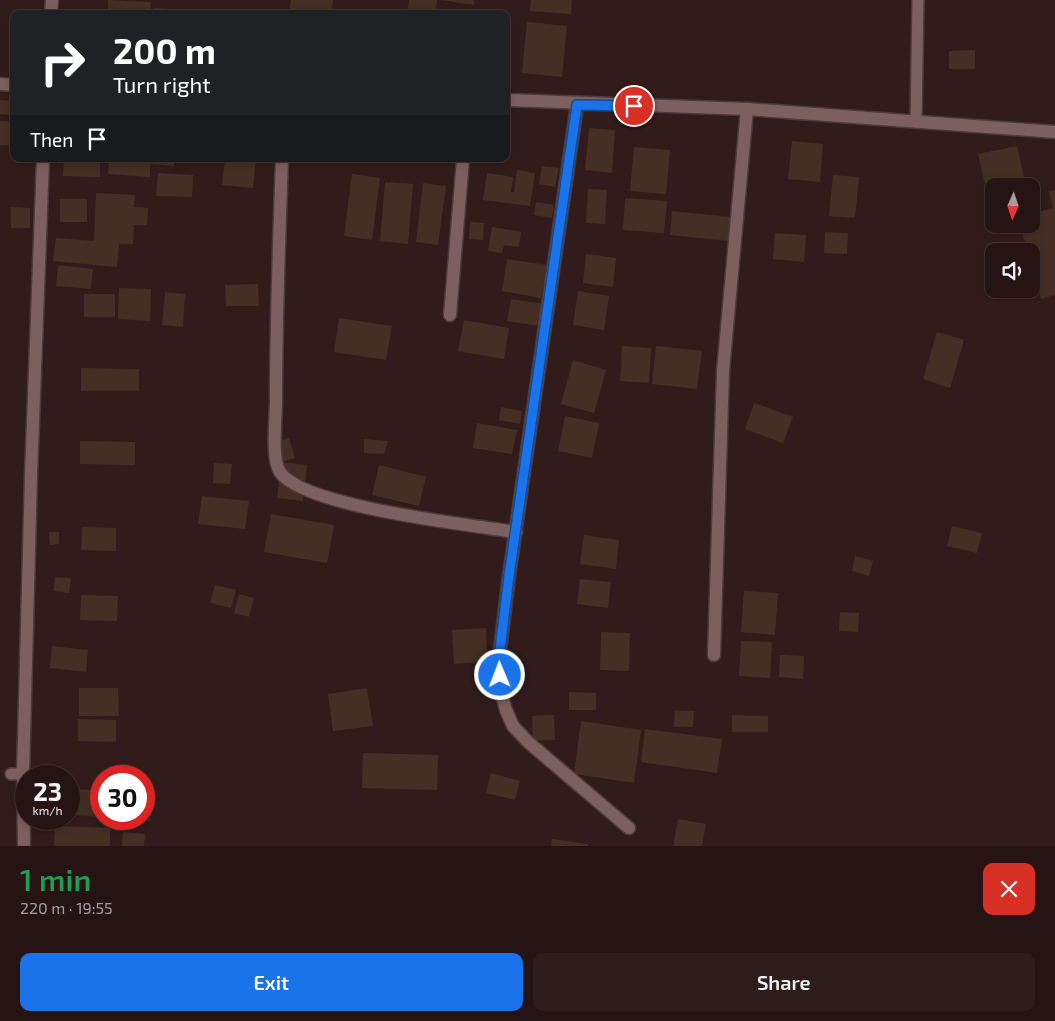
<!DOCTYPE html>
<meta charset="utf-8">
<style>
:root{--surface:#261414;--page:#2e1d1d;--text:#f1f3f6;--muted:#a49ea0;--line:#423334;--accent:#1a73e8}
body{margin:0;font-family:"Exo 2",sans-serif;background:var(--page);color:var(--text);height:100vh;display:flex;flex-direction:column;font-size:19px;white-space:nowrap}
*{box-sizing:border-box;margin:0}
p{font-size:16px;color:var(--muted)}
.icon{flex:none;width:28px;height:28px;fill:none;stroke:currentColor;stroke-width:2;stroke-linecap:round;stroke-linejoin:round}
.map{position:relative;height:846px;overflow:hidden}
.details{display:flex;flex-direction:column;background:var(--surface);flex:1}
.details>*{flex:none}
.top-card{position:absolute;left:10px;top:10px;width:500px;height:152px;border-radius:10px;box-shadow:0 2px 8px #0003,0 0 0 1px var(--line);background:#202124;color:#fff;overflow:hidden}
.needle{width:32px;rotate:183deg}
.tools{position:absolute;left:985px;top:178px;display:grid;gap:10px}
.tools a{display:grid;place-items:center;width:55px;height:55px;border-radius:10px;background:var(--surface);box-shadow:0 2px 8px #0003,0 0 0 1px var(--line);font-size:25px}
.speed{position:absolute;left:15px;top:765px;display:flex;gap:10px;font-size:25px;font-weight:700;text-align:center}
.speed>*{display:grid;place-content:center;width:65px;height:65px;border-radius:50%;background:var(--surface);box-shadow:0 2px 8px #0003,0 0 0 1px var(--line);line-height:1}
.speed small{font-size:12px;font-weight:400}
.speed .limit{border:8px solid #d22;background:#fff;color:#111}
.pin{position:absolute;display:grid;place-items:center;width:42px;height:42px;color:#fff;margin:-21px;border:2px solid #fff;border-radius:50%;box-shadow:0 1px 5px #0007}
.me{position:absolute;width:55px;margin:-28px;rotate:359deg;stroke-linejoin:round;filter:drop-shadow(0 0 4px #0008)}
.turn{display:flex;align-items:center;gap:18px;height:105px;padding:0 20px;font-size:22px}
.turn .icon{width:65px;height:65px;stroke-width:2.5}
.turn b{display:block;font-size:35px;line-height:42px}
.then{display:flex;align-items:center;height:48px;padding:0 20px;background:#0003;gap:10px;font-size:19px}
.round{display:grid;place-items:center;flex:none;width:52px;height:52px;border-radius:10px;background:var(--page)}
.head{display:flex;align-items:center;justify-content:space-between;height:85px;padding:0 20px}
h1{font-size:30px;font-weight:600;line-height:38px;color:#1e9e55}
.cta{display:flex;gap:10px;margin-top:auto;padding:10px 20px}
.cta a{flex:1;height:58px;border-radius:10px;background:var(--accent);color:#fff;font-size:20px;font-weight:600;line-height:58px;text-align:center}
.cta a+a{background:var(--page);color:var(--text)}
.map>svg:first-child{display:block}
.building{fill:#452f24}
.lines{fill:none;stroke-linecap:round;stroke-linejoin:round}
.service-casing{stroke:#4c393a;stroke-width:14}
.minor-casing{stroke:#4c393a;stroke-width:15}
.service{stroke:#7c605f;stroke-width:11}
.minor{stroke:#7c605f;stroke-width:12}
.route-casing{stroke:#114b97;stroke-width:12}
.route{stroke:#1a73e8;stroke-width:9}
</style>
<div class="map">
<svg width="1055" height="846" viewBox="0 0 1055 846">
<rect width="100%" height="100%" fill="#321b1b"/>
<g class="building">
<path d="M108 0 151 2 150 14H108Z"/>
<path d="M291 0H333L331 14H289Z"/>
<path d="M409 0H437L435 14H407Z"/>
<path d="M441 0H474V5Z"/>
<path d="M531 0H572L571 14 530 11Z"/>
<path d="M154 8 185 10V14H154Z"/>
<path d="M527 22 567 26 562 77 522 73Z"/>
<path d="M975 50V69H949V51Z"/>
<path d="M0 100 14 101V115L0 114Z"/>
<rect x="0" y="121" width="10" height="24"/>
<path d="M589 128 615 130 612 173 585 170Z"/>
<path d="M792 141 823 144 820 182 788 179Z"/>
<path d="M1017 146 1026 186H994L993 220 978 154Z"/>
<path d="M634 147 670 150 666 194 630 191Z"/>
<path d="M64 159H100V177L63 176Z"/>
<path d="M109 159H174V166L150 164V177L108 174Z"/>
<path d="M225 159H256L253 188 222 185Z"/>
<path d="M542 166 559 168 555 187 539 184Z"/>
<path d="M517 170 535 173 530 206 483 200 487 173 513 177 511 192H514Z"/>
<path d="M158 173 193 175 192 197 156 196Z"/>
<path d="M352 174 380 178 372 240 344 236Z"/>
<path d="M833 175 859 177 855 218 829 216Z"/>
<path d="M385 182 413 184 408 244 380 241Z"/>
<path d="M423 183 446 186 438 245 416 242Z"/>
<path d="M588 189 607 190 605 224 586 223Z"/>
<path d="M1055 190V295L1041 299 1031 265V251H1027L1020 224H1031V214L1053 208 1049 191Z"/>
<path d="M96 193 135 195 134 207 148 208 147 225H134L133 244H119L117 267 53 261 56 238 94 241Z"/>
<path d="M625 198 667 201 664 233 623 230Z"/>
<rect x="60" y="199" width="27" height="23"/>
<path d="M536 202 554 205 552 218 534 215Z"/>
<path d="M11 207 30 208V228H11Z"/>
<path d="M672 211 730 217 728 241 670 235Z"/>
<path d="M470 222 484 223 483 240 469 239Z"/>
<path d="M492 227 521 232 519 247 504 245 502 253 488 251Z"/>
<path d="M825 232 848 233 847 254 824 253Z"/>
<path d="M775 233 806 235 804 262 773 259Z"/>
<path d="M586 254 616 258 613 287 583 283Z"/>
<path d="M507 259 547 265 541 298 502 291Z"/>
<path d="M58 265 93 269 91 289 56 286Z"/>
<path d="M258 284 259 306H226L225 285Z"/>
<path d="M119 288 151 289 150 321 118 319Z"/>
<path d="M578 291 609 296 604 330 573 325Z"/>
<path d="M165 292 185 294 183 327 162 325Z"/>
<rect x="84" y="294" width="31" height="23"/>
<path d="M511 299 544 304 540 326 507 321Z"/>
<path d="M339 318 392 326 386 360 334 352Z"/>
<path d="M464 320 509 328 504 359 458 351Z"/>
<path d="M937 332 964 340 950 388 923 379Z"/>
<path d="M622 346 651 348 649 383 620 381Z"/>
<path d="M656 346 702 351 697 389 652 384Z"/>
<path d="M573 360 606 370 594 413 561 404Z"/>
<path d="M81 368 139 369V391H81Z"/>
<path d="M754 403 793 417 783 443 745 429Z"/>
<path d="M501 407 522 411 520 424 499 420Z"/>
<path d="M565 416 599 423 592 458 558 451Z"/>
<path d="M477 423 517 430 512 454 473 448Z"/>
<path d="M289 438 295 458 274 464 268 445Z"/>
<path d="M364 439 388 441 384 454 364 453Z"/>
<path d="M80 441 135 442V465L80 464Z"/>
<path d="M281 462 307 465 303 501 277 498Z"/>
<path d="M214 463 232 464 230 484 213 483Z"/>
<path d="M379 465 426 477 419 506 372 495Z"/>
<path d="M202 496 249 501 245 529 198 524Z"/>
<path d="M271 514 334 525 327 563 264 552Z"/>
<path d="M952 526 982 533 977 553 947 546Z"/>
<path d="M82 527 116 528V551L81 550Z"/>
<path d="M49 532H59V544L50 545Z"/>
<path d="M584 535 619 540 616 569 580 564Z"/>
<path d="M855 556 873 561 869 576 852 571Z"/>
<path d="M55 577 71 578 69 593 54 591Z"/>
<path d="M580 579 611 582 608 608 577 604Z"/>
<path d="M215 585 236 590 231 608 210 603Z"/>
<path d="M744 591 778 593 775 635 741 632Z"/>
<path d="M239 594 254 598 249 617 234 613Z"/>
<path d="M81 595 118 596 117 621 80 620Z"/>
<path d="M840 612 859 613 858 632 839 631Z"/>
<path d="M486 628 487 662 454 664 452 630Z"/>
<path d="M601 632 630 633 629 671 600 670Z"/>
<path d="M741 641 772 642 770 678 739 676Z"/>
<path d="M52 646 88 650 86 672 50 668Z"/>
<path d="M780 655 804 656 803 679 779 677Z"/>
<path d="M79 688H118L119 716H79Z"/>
<path d="M367 688 373 726 333 731 328 694Z"/>
<path d="M569 692 596 693V710H569Z"/>
<path d="M675 711H694L693 727H674Z"/>
<path d="M554 715 555 740H533L532 716Z"/>
<path d="M732 715 768 716V732H732Z"/>
<path d="M78 719 116 720V742L78 741Z"/>
<path d="M581 721 641 730 634 783 574 774Z"/>
<path d="M645 729 722 739 717 773 641 762Z"/>
<path d="M363 753 438 755 437 790 362 788Z"/>
<path d="M491 773 520 781 515 800 486 793Z"/>
<path d="M77 789 101 791V817L75 815Z"/>
<path d="M144 795 152 796 150 821 144 820Z"/>
<path d="M678 819 706 824 702 846H673Z"/>
<path d="M55 826 110 828V846H54Z"/>
<path d="M123 832 145 834 144 846H122Z"/>
<path d="M552 839 588 844V846H551Z"/>
</g>
<g class="lines">
<g class="service-casing">
<g id="service">
<path d="M916 122 918 0"/>
<path d="M11 774H23"/>
</g>
</g>
<g class="minor-casing">
<g id="minor">
<path d="M51 14 52 0"/>
<path d="M0 84 14 85"/>
<path d="M506 100 747 109 1055 132"/>
<path d="M577 105 509 576 499 658 501 692 506 710 513 726 528 742 629 828"/>
<path d="M282 159C279 240 276 320 276 401 276 418 271 459 280 472 303 507 472 525 516 532"/>
<path d="M450 315 463 159"/>
<path d="M714 655 723 371 747 109"/>
<path d="M24 846 23 774 31 475 43 159"/>
</g>
</g>
<use href="#service" class="service"/>
<use href="#minor" class="minor"/>
</g>
<g class="lines">
<g class="route-casing">
<path id="route" d="M500 675 499 658 509 576 577 105 634 106"/>
</g>
<use href="#route" class="route"/>
</g>
</svg>
<div class="tools">
<a><svg class="needle" viewBox="-14 -14 28 28"><path d="M0-13l5 13h-10z" fill="#e53935"/><path d="M0 13l5-13h-10z" fill="#a49ea0"/></svg></a>
<a><svg class="icon" aria-label="sound" viewBox="0 0 24 24"><path d="M4 9h4l5-4v14l-5-4H4zM17 9q2 3 0 6"/></svg></a>
</div>
<div class="speed"><div>23<small>km/h</small></div><div class="limit">30</div></div>
<div class="pin" style="left:634px;top:106px;background:#d93025"><svg class="icon" aria-label="arrive" viewBox="0 0 24 24"><path d="M6 21V4h12l-3 4 3 4H6"/></svg></div>
<svg class="me" style="left:500px;top:675px" viewBox="-20 -20 40 40"><circle r="17" fill="#1a73e8" stroke="#fff" stroke-width="3"/><path d="M0-11L8 9 0 5-8 9z" fill="#fff"/></svg>
<div class="top-card">
<div class="turn"><svg class="icon" aria-label="right" viewBox="0 0 24 24"><path d="M7 20v-9h11M14 6l5 5-5 5"/></svg><div><b>200 m</b>Turn right</div></div>
<div class="then">Then<svg class="icon" aria-label="arrive" viewBox="0 0 24 24"><path d="M6 21V4h12l-3 4 3 4H6"/></svg></div>
</div>
</div>
<section class="details">
<div class="head"><div><h1>1 min</h1><p>220 m · 19:55</p></div><a class="round" style="background:#d93025;color:#fff"><svg class="icon" aria-label="close" viewBox="0 0 24 24"><path d="M6 6l12 12M18 6L6 18"/></svg></a></div>
<div class="cta"><a>Exit</a><a>Share</a></div>
</section>
